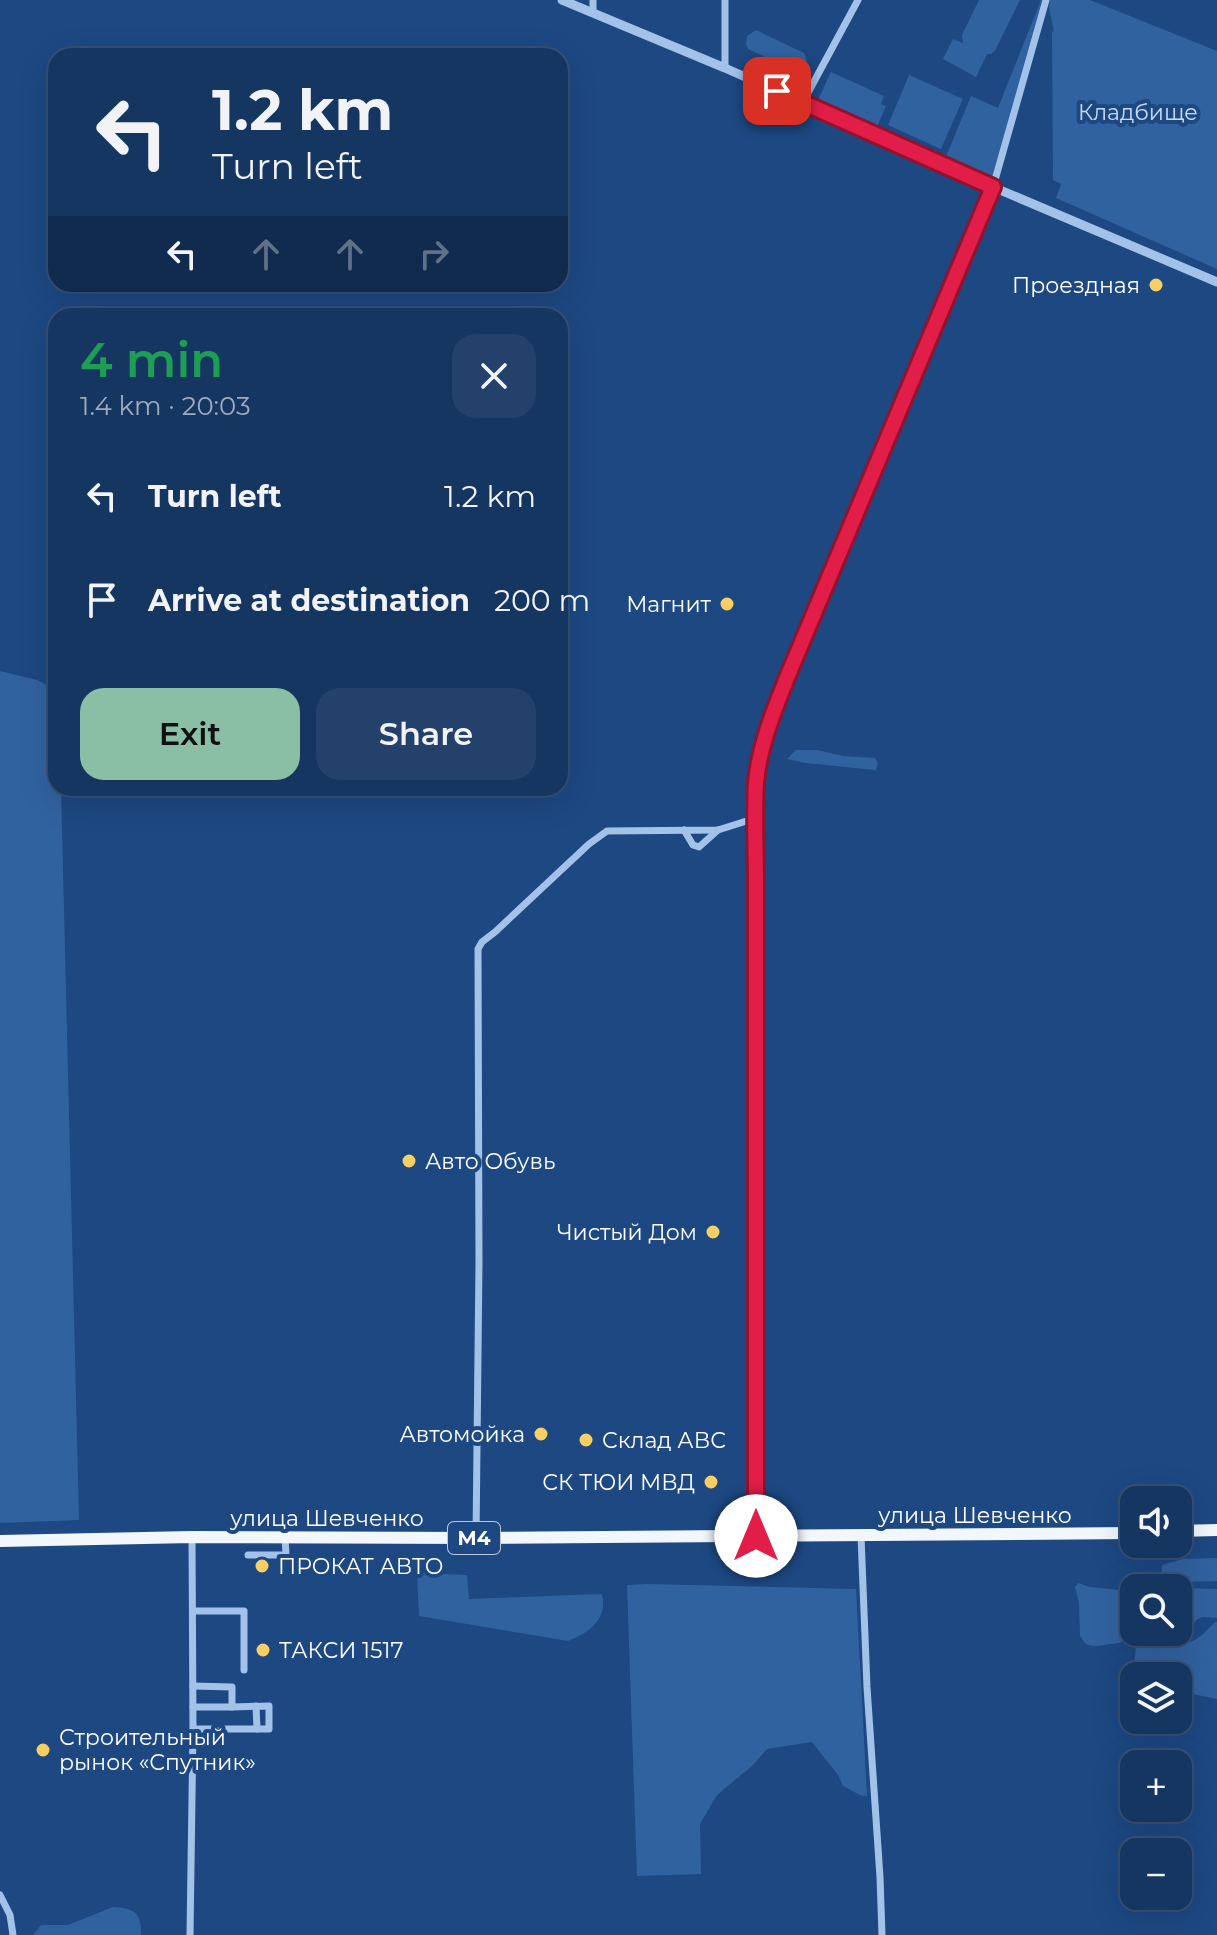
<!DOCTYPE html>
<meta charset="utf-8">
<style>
:root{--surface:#163662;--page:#23416b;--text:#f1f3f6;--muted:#9eabbe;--line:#355077;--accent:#8abfa5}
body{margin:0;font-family:Montserrat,sans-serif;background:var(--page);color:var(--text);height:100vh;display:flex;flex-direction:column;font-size:30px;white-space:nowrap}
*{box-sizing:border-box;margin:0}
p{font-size:26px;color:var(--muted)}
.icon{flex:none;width:44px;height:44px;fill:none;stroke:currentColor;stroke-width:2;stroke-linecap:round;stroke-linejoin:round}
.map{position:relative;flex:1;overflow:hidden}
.details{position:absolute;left:48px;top:308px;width:520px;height:488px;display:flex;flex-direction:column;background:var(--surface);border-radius:24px;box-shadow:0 8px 32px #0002,0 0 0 2px var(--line)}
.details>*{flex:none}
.hud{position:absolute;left:48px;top:48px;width:520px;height:244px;border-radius:24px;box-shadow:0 8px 32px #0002,0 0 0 2px var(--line);background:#163662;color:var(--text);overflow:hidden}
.buttons{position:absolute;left:1120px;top:1486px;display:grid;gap:16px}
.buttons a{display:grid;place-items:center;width:72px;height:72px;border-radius:16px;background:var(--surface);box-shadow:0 8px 32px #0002,0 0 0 2px var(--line);font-size:40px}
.pin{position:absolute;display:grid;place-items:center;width:68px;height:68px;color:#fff;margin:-34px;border-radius:16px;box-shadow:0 4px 12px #0006}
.me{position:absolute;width:88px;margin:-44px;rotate:0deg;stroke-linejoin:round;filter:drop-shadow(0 0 6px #0008)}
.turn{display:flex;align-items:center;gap:28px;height:168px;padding:0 32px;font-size:36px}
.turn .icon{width:104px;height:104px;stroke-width:2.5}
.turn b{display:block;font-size:56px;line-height:68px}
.lanes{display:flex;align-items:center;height:76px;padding:0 32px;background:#0003;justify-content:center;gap:40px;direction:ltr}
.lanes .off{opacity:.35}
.round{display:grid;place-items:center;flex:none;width:84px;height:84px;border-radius:24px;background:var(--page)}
.summary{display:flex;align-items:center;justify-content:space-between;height:136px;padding:0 32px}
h1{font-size:48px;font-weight:600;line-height:60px;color:#1e9e55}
.button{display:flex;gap:16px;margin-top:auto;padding:16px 32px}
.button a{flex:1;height:92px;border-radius:24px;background:var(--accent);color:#111;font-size:32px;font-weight:600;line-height:92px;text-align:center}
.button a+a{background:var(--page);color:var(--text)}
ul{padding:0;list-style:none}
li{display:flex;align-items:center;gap:24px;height:104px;padding:0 32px}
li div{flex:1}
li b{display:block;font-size:30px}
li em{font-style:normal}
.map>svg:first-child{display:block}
.green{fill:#3162a0}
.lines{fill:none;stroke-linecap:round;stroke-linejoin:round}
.minor{stroke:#a3c2e9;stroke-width:7}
.tertiary{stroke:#a3c2e9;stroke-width:9}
.trunk{stroke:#f2f7fe;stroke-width:12}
.route-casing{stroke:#92132f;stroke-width:20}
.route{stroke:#e11d48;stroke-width:14}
.poi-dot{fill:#f9ce62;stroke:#1d4882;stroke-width:3}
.labels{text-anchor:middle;stroke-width:8;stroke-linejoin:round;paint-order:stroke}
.shield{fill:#1d4882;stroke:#bbc8da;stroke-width:2}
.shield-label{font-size:20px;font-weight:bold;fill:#fff}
.park-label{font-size:22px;fill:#c7dcf7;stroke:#1d4882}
.poi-label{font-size:22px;fill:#fff;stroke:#1d4882;text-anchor:end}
.street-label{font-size:22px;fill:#fff;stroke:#1d4882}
</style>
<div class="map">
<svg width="1217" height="1935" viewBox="0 0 1217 1935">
<rect width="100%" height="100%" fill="#1d4882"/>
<g class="green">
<path d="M979 0H1020L995 51 991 54H987L976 77 943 59 953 39 963 43 962 35Z"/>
<path d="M1041 0H1042L992 179 945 159 971 96 998 108Z"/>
<path d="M1050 0H1090L1217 51V269L1056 198 1061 184 1053 180 1052 32 1054 31 1049 8Z"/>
<path d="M756 30 804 53C809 62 806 69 796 71L748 49 746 43 747 36Z"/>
<path d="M831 72 884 96 881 104 886 106 877 127 818 100Z"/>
<path d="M909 75 963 99 941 149 888 125Z"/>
<path d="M0 671 37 680 56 690V788H61L79 1520 0 1523Z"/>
<path d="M796 750H817L843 756 875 758 878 763 876 770 805 763 787 759Z"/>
<path d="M1217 1558V1581L1185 1582 1161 1577 1162 1565 1183 1559Z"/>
<path d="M417 1573 467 1575 469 1599 602 1594C608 1619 589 1633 568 1641L419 1616Z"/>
<path d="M1078 1583 1090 1587 1119 1590 1142 1587 1217 1589V1618L1202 1617 1196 1620 1187 1632 1175 1637 1148 1633 1146 1632H1178V1588H1134V1621L1130 1605 1124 1607C1135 1626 1136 1643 1110 1644 1104 1645 1095 1647 1089 1645 1084 1644 1083 1640 1080 1636L1079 1603 1075 1587Z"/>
<path d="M648 1584 856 1589 867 1796H862L843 1786 838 1775 812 1742 767 1749 753 1765 717 1795 700 1824 701 1874 637 1876 627 1585Z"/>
<path d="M1215 1622H1217V1699L1178 1691V1676H1134V1680C1132 1670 1136 1656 1136 1644 1155 1635 1177 1649 1195 1640 1202 1636 1209 1628 1215 1622Z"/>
<path d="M113 1907C134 1908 142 1913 141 1935H33L41 1925H68Z"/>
</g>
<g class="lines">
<g class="minor">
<path d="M593 0V13"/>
<path d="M725 0V68"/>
<path d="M803 102 858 0"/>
<path d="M993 187 1046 0"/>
<path d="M684 830 693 845 699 847 718 830"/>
<path d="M861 1536 867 1687 880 1877 882 1935"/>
<path d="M476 1538 479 1262 478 949 482 942 495 932 589 844 607 831 718 830 756 818"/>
<path d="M248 1555H286L285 1537"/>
<path d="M193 1611H244V1670"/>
<path d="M193 1686 232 1687V1707L269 1706V1729H193"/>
<path d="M256 1706 257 1729"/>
<path d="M193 1707H232"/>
<path d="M0 1895 10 1915 13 1935"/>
<path d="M190 1935 193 1729 192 1537"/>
</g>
<g class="tertiary">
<path d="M562 0 725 68 993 187 1217 282"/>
<path d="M756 1536V884C756 850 754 816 756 783 759 747 773 713 786 680L993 187"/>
</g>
<g class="trunk">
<path d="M1178 1531 1217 1530"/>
<path d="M0 1541 192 1537 476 1538 1134 1533"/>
</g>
</g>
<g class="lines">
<g class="route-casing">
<path id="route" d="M756 1536V884C756 850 754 816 756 783 759 747 773 713 786 680L993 187 777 91"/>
</g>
<use href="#route" class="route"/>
</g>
<g class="poi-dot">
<circle cx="1156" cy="285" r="8"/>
<circle cx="727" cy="604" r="8"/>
<circle cx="409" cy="1161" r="8"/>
<circle cx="713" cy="1232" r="8"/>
<circle cx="541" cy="1434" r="8"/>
<circle cx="586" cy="1440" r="8"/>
<circle cx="711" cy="1482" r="8"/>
<circle cx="262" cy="1566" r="8"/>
<circle cx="263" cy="1650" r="8"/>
<circle cx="43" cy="1750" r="8"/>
</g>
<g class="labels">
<rect class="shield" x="448" y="1522" width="52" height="32" rx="6"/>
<g class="shield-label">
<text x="474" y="1545">M4</text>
</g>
<g class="park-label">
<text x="1138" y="120">Кладбище</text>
</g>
<g class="poi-label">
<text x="1140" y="293">Проездная</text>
<text x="711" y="612">Магнит</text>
<text x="425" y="1169" text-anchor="start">Авто Обувь</text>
<text x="697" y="1240">Чистый Дом</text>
<text x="525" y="1442">Автомойка</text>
<text x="602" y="1448" text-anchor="start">Склад АВС</text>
<text x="695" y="1490">СК ТЮИ МВД</text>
<text x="278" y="1574" text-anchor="start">ПРОКАТ АВТО</text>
<text x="279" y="1658" text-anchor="start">ТАКСИ 1517</text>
<text x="59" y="1745" text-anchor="start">Строительный<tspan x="59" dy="25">рынок «Спутник»</tspan></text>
</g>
<g class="street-label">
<text x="975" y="1523">улица Шевченко</text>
<text x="327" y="1526">улица Шевченко</text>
</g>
</g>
</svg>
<div class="buttons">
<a><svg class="icon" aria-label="sound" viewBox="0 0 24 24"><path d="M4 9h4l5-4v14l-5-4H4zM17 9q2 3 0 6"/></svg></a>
<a><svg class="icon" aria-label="search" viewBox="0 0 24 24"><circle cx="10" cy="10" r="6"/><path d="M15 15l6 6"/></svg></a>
<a><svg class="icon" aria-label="layers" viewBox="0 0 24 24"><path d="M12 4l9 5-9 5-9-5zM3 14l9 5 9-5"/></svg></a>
<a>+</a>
<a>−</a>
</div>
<div class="pin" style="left:777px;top:91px;background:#d93025"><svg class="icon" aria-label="arrive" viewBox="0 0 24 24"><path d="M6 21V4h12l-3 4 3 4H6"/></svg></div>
<svg class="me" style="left:756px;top:1536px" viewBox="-20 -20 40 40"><circle r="19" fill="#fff"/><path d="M0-13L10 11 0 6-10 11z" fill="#e11d48"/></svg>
<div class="hud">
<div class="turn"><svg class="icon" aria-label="left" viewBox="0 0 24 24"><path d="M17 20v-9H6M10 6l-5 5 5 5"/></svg><div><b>1.2 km</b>Turn left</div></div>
<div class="lanes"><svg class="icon" aria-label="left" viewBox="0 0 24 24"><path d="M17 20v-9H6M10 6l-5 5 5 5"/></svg><svg class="icon off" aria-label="ahead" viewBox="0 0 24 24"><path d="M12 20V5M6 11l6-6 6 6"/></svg><svg class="icon off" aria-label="ahead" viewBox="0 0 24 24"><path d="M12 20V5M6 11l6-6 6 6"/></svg><svg class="icon off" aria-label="right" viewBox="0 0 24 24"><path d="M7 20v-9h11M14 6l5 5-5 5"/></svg></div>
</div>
<section class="details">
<div class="summary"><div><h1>4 min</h1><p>1.4 km · 20:03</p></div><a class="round"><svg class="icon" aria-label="close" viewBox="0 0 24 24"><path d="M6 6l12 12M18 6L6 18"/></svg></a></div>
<ul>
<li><svg class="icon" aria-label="left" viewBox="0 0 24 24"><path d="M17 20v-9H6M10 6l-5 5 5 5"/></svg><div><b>Turn left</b></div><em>1.2 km</em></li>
<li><svg class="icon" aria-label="arrive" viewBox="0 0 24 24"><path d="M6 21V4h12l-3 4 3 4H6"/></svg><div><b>Arrive at destination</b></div><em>200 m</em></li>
</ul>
<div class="button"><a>Exit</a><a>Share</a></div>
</section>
</div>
